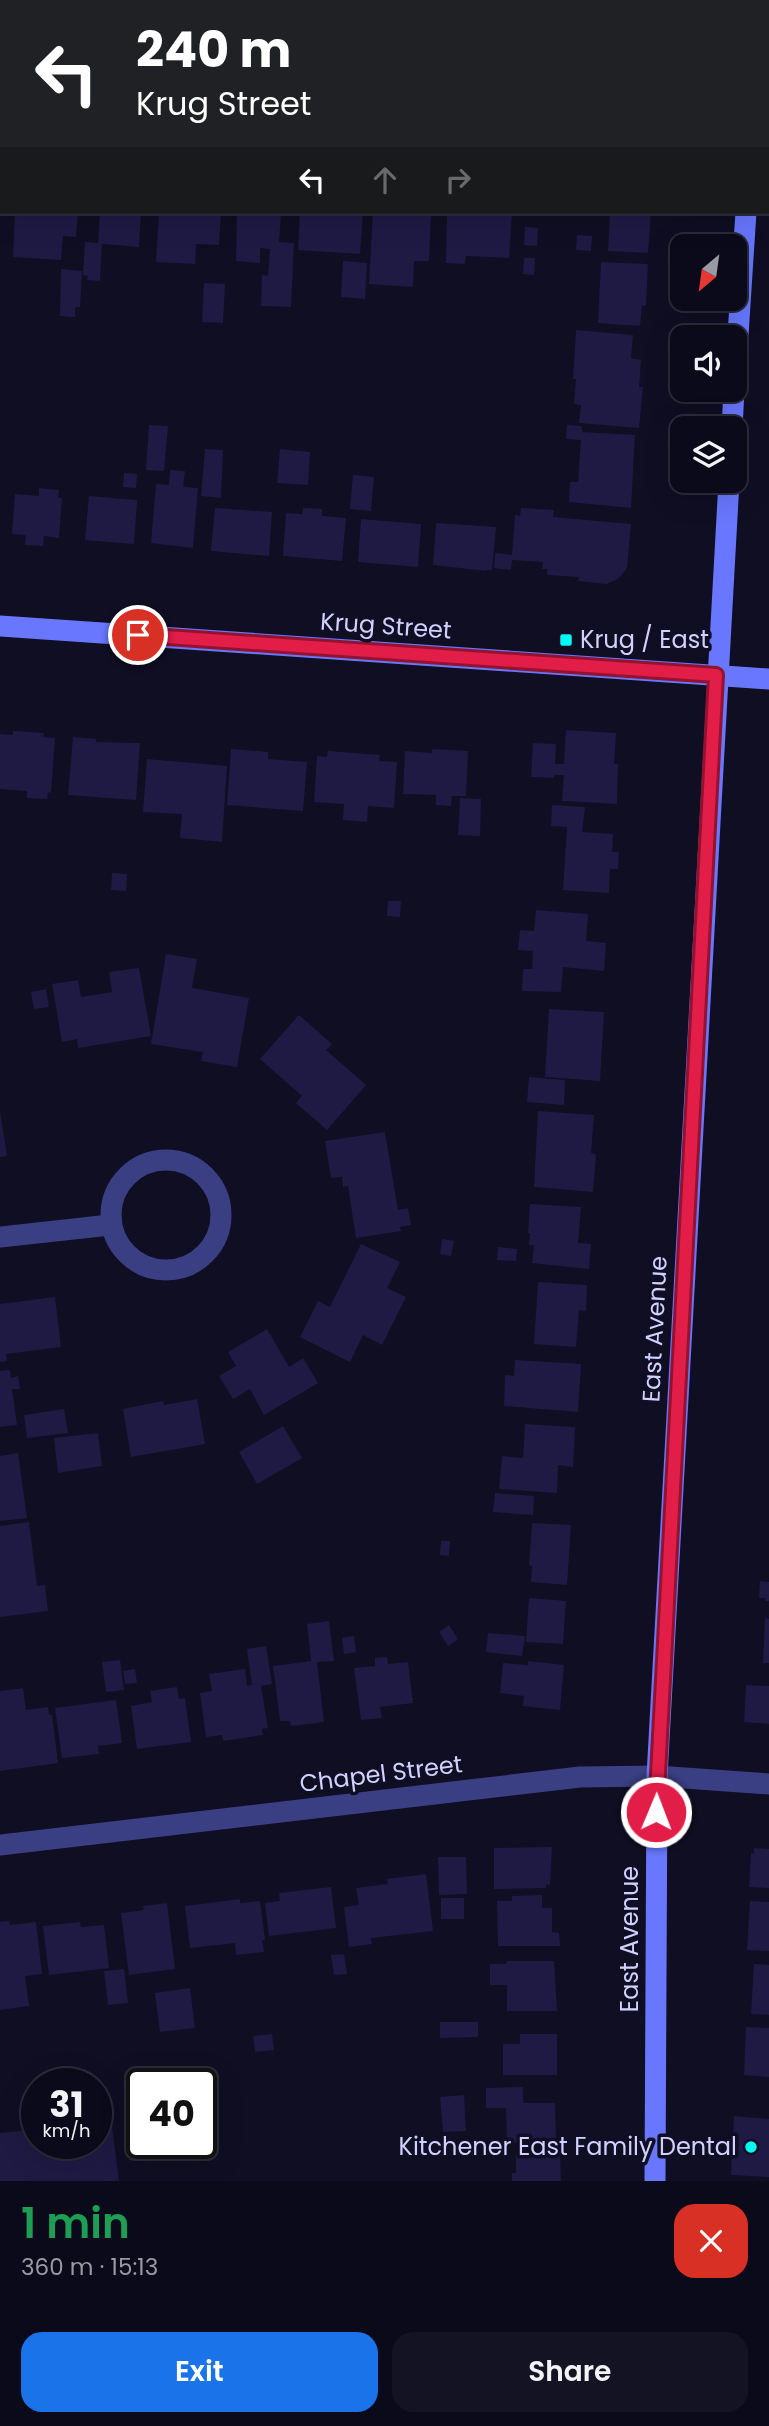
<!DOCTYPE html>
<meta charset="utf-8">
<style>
:root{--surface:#0b0a1a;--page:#141323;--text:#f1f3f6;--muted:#9a9aa2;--line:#2b2b39;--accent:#1a73e8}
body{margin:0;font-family:Poppins,sans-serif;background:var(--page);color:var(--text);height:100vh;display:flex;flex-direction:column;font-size:26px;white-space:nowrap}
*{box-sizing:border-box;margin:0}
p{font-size:23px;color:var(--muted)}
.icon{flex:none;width:38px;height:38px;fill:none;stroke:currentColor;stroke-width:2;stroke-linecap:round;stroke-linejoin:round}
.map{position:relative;height:2181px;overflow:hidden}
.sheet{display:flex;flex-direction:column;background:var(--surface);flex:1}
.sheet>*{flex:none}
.top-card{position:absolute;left:0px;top:0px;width:770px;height:214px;box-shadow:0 7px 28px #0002,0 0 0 2px var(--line);background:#202124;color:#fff;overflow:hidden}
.needle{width:46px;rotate:209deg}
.buttons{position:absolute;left:670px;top:234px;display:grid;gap:14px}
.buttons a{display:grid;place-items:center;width:77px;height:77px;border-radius:14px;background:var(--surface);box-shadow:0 7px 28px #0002,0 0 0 2px var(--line);font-size:35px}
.speed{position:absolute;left:21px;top:2068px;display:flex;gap:14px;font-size:35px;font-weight:700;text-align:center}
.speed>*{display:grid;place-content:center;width:91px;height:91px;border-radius:50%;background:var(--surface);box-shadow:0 7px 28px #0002,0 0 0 2px var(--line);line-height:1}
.speed small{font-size:18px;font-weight:400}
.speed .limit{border:4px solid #111;border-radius:10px;background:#fff;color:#111}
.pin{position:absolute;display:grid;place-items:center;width:60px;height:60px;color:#fff;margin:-30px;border:4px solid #fff;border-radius:50%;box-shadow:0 2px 7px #0007}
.me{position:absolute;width:77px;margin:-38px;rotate:1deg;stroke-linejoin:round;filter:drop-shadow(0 0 5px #0008)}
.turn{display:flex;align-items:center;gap:24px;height:147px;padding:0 21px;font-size:32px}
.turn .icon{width:91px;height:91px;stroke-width:2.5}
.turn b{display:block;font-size:49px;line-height:60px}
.lanes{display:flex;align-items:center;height:66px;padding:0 21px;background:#0003;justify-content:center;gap:35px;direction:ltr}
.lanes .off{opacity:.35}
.round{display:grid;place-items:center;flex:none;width:74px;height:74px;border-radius:21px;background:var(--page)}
.summary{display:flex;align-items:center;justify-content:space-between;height:119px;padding:0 21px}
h1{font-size:42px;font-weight:600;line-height:52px;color:#1e9e55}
.primary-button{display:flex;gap:14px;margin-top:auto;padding:14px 21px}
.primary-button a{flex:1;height:80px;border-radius:21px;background:var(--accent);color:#fff;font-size:28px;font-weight:600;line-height:80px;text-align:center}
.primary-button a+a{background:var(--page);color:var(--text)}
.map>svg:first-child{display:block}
.building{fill:#1e1a44}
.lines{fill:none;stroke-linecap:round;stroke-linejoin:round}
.street{stroke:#393f82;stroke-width:21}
.secondary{stroke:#6877fe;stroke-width:21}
.route-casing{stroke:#92132f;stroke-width:18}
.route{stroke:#e11d48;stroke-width:12}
.poi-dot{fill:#01faf5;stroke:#0f0e23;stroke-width:2.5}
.labels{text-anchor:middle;stroke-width:7;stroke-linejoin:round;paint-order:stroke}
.street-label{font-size:24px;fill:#d1d1ff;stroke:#0f0e23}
.poi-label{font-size:24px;fill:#d1d1ff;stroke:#0f0e23;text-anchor:start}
</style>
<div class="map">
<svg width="769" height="2181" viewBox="0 0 769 2181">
<rect width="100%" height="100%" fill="#0f0e23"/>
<g class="building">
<path d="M15 212H78L76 237 63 236 61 260 13 257Z"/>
<path d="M100 212H141L139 247 102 244 100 281 87 280 88 276 83 275 85 242 98 243Z"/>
<path d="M159 212H221L219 245 196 244 195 264 156 262Z"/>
<path d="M237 212H281L279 242 294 243 291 307 261 306 262 275 268 276 270 249 260 248V263L236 261Z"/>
<path d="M300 212H363L360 254 298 250Z"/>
<path d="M373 212 431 214 429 261H414L413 287 369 284Z"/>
<path d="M447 212H512L509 258 466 256 465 264 446 263Z"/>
<path d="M610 212H651L648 253 608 251Z"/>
<path d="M525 227 538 228 537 246 524 245Z"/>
<path d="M577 235 592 236 591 251 576 250Z"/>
<path d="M524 258H535L534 275 523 274Z"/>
<path d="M343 261 367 263 365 299 341 297Z"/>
<path d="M601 262 648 264 646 306 642 305 640 326 598 323Z"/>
<path d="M61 269 82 271 80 307H75V317L60 316Z"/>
<path d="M204 283 225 284 223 323 202 322Z"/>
<path d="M576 330 633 335 631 358 641 360 639 387H643L639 428 579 423 581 405 574 404 576 379H573Z"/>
<path d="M149 425 168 426 164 471 146 470Z"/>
<path d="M567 425 582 426V432L635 435 631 508 569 502 570 482H578L581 440 566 439Z"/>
<path d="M205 449 223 450 221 498 201 496Z"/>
<path d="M280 449 310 452 308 485 277 483Z"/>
<path d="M170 470 185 471 183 487 198 488 193 548 151 543 156 484 169 485Z"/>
<path d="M124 473 137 474 136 488 123 487Z"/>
<path d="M353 475 374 477 371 511 350 509Z"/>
<path d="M39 488 59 490 58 498H62L59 538 44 536 43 546 25 545 26 535 12 534 15 494 39 496Z"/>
<path d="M89 496 137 500 134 544 85 540Z"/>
<path d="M215 508 272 512 269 556 211 551Z"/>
<path d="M303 508 322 509V516L346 518 342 561 283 556 286 513 302 514Z"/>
<path d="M521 508 554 510 553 517 631 524 627 568 619 578 607 584 578 581 579 577 547 575V569H542L543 562 512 560 511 570 494 568 495 553 512 555 515 515 520 516Z"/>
<path d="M361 519 421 524 418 567 358 562Z"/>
<path d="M436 523 496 527 492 570H486L487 571 433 565Z"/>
<path d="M566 730 616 733 614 764H618L617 804 562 801 564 775H554V778L531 777 533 743 556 744 555 764H564Z"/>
<path d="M13 731 44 733 43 737 55 738 51 793 48 792 47 799 27 798V791L0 789V734L13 735Z"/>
<path d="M73 737 96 739V742L140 743 136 800 68 795Z"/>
<path d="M231 749 268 752V759L307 762 303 811 227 805Z"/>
<path d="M432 749 468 751 466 796H452L451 806 436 805V795L403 794 405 751 432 753Z"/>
<path d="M328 751 380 755 379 761 397 762 394 808 368 806 367 822 343 820 344 804 314 802 317 756 327 757Z"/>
<path d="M147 759 227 766 222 842 180 838 182 814 143 812Z"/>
<path d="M460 798 481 799 480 836 458 835Z"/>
<path d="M552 805 585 807 582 832 613 834 612 852H619L618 869H610L609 893 563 890 567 827 551 826Z"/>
<path d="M112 873 127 874 126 891 111 890Z"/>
<path d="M388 901H401L400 917 387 916Z"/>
<path d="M536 910 588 914 586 941 606 943 604 971 563 967 561 992 522 991 523 969H532L533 951 518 950 520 930 534 931Z"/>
<path d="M166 954 197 959 192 988 249 998 237 1067 201 1061 203 1052 151 1044Z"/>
<path d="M139 968 151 1036 78 1048 77 1039 62 1042 52 984 78 980 81 997 112 992 109 972Z"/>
<path d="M46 989 49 1007 34 1009 31 992Z"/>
<path d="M549 1009 604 1012 600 1081 545 1077Z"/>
<path d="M299 1015 332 1044 326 1050 366 1085 327 1130 296 1103 302 1096 260 1059Z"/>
<path d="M529 1077 565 1080 564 1105 527 1102Z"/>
<path d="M0 1111 7 1156 0 1157Z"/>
<path d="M538 1111 594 1115 591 1153 596 1154 593 1192 534 1187Z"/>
<path d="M385 1132 398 1210 408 1208 411 1225 400 1227 401 1231 356 1238 348 1186 343 1187 342 1177 331 1178 325 1141Z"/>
<path d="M530 1204 581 1207 578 1243 591 1244 589 1269 532 1263 534 1245H529L530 1233H528Z"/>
<path d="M442 1239 454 1241 451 1256 440 1254Z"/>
<path d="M361 1244 400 1262 387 1288 406 1297 382 1345 363 1335 350 1362 300 1337 318 1301 330 1307Z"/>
<path d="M498 1247 517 1249 516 1261 497 1260Z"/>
<path d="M538 1282 587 1285 586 1311 579 1310 576 1347 534 1344Z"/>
<path d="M55 1297 61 1347 6 1354 7 1361 0 1362V1304Z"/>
<path d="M267 1329 289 1367 303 1358 318 1383 264 1415 250 1389 233 1399 219 1376 236 1366 228 1352Z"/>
<path d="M515 1360 581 1364 578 1412 504 1406 505 1375 514 1376Z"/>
<path d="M10 1370 11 1378 18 1376 20 1389H12L17 1425 0 1427V1371Z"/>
<path d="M197 1399 205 1444 131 1457 123 1409 163 1401 164 1405Z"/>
<path d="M64 1409 68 1433 27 1438 24 1415Z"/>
<path d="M525 1424 575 1427 573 1467 558 1465 557 1493 499 1489 502 1456 523 1458Z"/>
<path d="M283 1426 302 1458 257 1484 239 1452Z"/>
<path d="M98 1433 102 1466 58 1473 54 1438Z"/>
<path d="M18 1453 27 1518 0 1521V1456Z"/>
<path d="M495 1493 534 1496 533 1515 493 1512Z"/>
<path d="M29 1522 37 1586 45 1585 48 1611 0 1617V1526Z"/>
<path d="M532 1523 571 1525 567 1585 531 1582 532 1566 529 1565Z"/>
<path d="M441 1541H450L449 1556 440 1555Z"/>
<path d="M760 1581 769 1582V1601H765L766 1598H759Z"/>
<path d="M529 1598 566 1601 563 1644 526 1642Z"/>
<path d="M765 1618 769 1619V1663H763Z"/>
<path d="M329 1621 334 1661 317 1662 324 1722 291 1726 290 1721H280L273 1666 311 1661 307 1624Z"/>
<path d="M449 1625 458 1639 448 1646 439 1632Z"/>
<path d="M488 1633 525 1636 522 1656 486 1652Z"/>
<path d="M354 1636 356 1652 344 1654 342 1638Z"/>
<path d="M266 1646 272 1684 261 1686 268 1728 262 1729 263 1735 223 1741 222 1735 206 1737 200 1693 212 1691 209 1674 245 1669 247 1686 252 1685 247 1649Z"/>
<path d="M387 1657 388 1664 408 1662 413 1703 380 1707 382 1718 361 1720 354 1668 375 1666V1658Z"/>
<path d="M120 1660 124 1690 106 1692 102 1662Z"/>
<path d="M528 1661 564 1665 560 1710 523 1706 524 1696 500 1693 503 1663 528 1665Z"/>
<path d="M135 1669 137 1683 125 1684 123 1671Z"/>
<path d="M746 1685 769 1686V1724L744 1722Z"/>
<path d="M177 1687 179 1699 185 1698 191 1742 137 1749 131 1706 152 1702 150 1691Z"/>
<path d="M23 1688 26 1710 48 1707 49 1715H52L58 1763 0 1771V1691Z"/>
<path d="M116 1700 122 1743 98 1746 99 1754 62 1758 55 1708Z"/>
<path d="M552 1847 550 1885 546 1884V1888L494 1889V1848Z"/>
<path d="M754 1848 769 1849V1888L749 1887 751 1853 754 1854Z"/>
<path d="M438 1857H466L467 1894 439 1895Z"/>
<path d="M426 1874 433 1931 371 1938 372 1944 349 1947 344 1907 359 1905 356 1888 388 1884 387 1879Z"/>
<path d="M331 1887 336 1928 269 1936 265 1903 280 1901 279 1893Z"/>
<path d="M542 1895V1908H552V1932L559 1933 560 1946H498L497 1901H512V1896Z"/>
<rect x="441" y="1898" width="23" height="21"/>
<path d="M240 1899V1903L260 1901 265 1940H262L264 1952 236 1955 235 1943 190 1948 185 1906Z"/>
<path d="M750 1901 769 1902V1951L747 1950Z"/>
<path d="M167 1903 175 1969 129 1975 121 1913 144 1910 143 1906Z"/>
<path d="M9 1921 10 1925 36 1922 42 1974 25 1976 29 2006 0 2010V1922Z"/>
<path d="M80 1922 81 1927 104 1925 109 1968 49 1975 43 1926Z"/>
<path d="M344 1954 347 1974 334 1975 331 1955Z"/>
<path d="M507 1961H554L557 2011H507V1985H490V1964H506Z"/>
<path d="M754 1964 769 1965V2015L751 2014Z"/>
<path d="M124 1969 128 2003 108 2005 104 1971Z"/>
<path d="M190 1988 195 2028 160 2032 155 1993Z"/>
<path d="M440 2022H478V2037L440 2038Z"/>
<path d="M746 2027 769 2028V2077L744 2075Z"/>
<path d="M272 2034 274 2050 255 2052 253 2036Z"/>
<path d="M520 2034H557V2075H503V2044H520Z"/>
<path d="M523 2087V2103H555L556 2142 507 2143 506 2108H486V2088Z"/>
<path d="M464 2095 466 2131 443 2132 440 2097Z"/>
<path d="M734 2116 769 2119V2177L731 2175Z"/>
<path d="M111 2119 119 2181H0V2133L37 2129V2144H96V2121Z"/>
<path d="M560 2154 561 2181H512V2173H516V2155Z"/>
</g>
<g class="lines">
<g class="street">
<path d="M0 97 2 98"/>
<path d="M768 152H769"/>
<circle cx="166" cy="1215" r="55"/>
<path d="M0 1237 110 1225"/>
<path d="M0 1845 580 1777 657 1776 769 1784"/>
</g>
<g class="secondary">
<path d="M758 2V0"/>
<path d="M735 381 746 212"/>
<path d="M732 429 734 390"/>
<path d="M0 626 769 679"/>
<path d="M655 2181 657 1776 729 481"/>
</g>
</g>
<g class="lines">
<g class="route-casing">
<path id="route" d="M138 635 716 675 656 1812"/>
</g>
<use href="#route" class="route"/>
</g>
<g class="poi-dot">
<rect x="559" y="633" width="14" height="14" rx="3.5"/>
<circle cx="751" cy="2147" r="7"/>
</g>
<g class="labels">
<g class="street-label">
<text transform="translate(386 626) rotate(4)" y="8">Krug Street</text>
<text transform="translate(655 1329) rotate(-87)" y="8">East Avenue</text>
<text transform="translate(381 1774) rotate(-7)" y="8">Chapel Street</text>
<text transform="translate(630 1939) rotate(-90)" y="8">East Avenue</text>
</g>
<g class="poi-label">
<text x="580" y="648">Krug / East</text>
<text x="737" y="2155" text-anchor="end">Kitchener East Family Dental</text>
</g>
</g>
</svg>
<div class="buttons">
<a><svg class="needle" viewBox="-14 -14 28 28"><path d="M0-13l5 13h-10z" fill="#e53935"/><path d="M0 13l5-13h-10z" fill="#9a9aa2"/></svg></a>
<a><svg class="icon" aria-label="sound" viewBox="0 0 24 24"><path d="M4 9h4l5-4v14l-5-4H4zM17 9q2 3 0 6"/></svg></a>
<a><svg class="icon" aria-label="layers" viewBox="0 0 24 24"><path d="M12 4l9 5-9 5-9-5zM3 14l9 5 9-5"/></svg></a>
</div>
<div class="speed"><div>31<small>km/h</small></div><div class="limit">40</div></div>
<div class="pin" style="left:138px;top:635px;background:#d93025"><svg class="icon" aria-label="arrive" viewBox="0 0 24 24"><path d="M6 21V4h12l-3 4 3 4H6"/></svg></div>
<svg class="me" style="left:656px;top:1812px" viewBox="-20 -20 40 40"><circle r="17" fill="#e11d48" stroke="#fff" stroke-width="3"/><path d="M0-11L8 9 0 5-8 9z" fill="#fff"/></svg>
<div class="top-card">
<div class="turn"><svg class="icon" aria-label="left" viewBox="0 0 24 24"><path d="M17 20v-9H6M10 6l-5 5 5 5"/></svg><div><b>240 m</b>Krug Street</div></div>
<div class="lanes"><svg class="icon" aria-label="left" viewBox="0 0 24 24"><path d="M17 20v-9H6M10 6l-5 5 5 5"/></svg><svg class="icon off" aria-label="ahead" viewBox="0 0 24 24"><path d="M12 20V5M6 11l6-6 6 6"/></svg><svg class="icon off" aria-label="right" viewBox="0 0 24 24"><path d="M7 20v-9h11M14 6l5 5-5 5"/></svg></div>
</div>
</div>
<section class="sheet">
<div class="summary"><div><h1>1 min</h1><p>360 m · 15:13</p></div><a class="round" style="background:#d93025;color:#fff"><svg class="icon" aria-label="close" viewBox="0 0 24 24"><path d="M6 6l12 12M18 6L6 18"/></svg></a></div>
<div class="primary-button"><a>Exit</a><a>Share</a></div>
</section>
